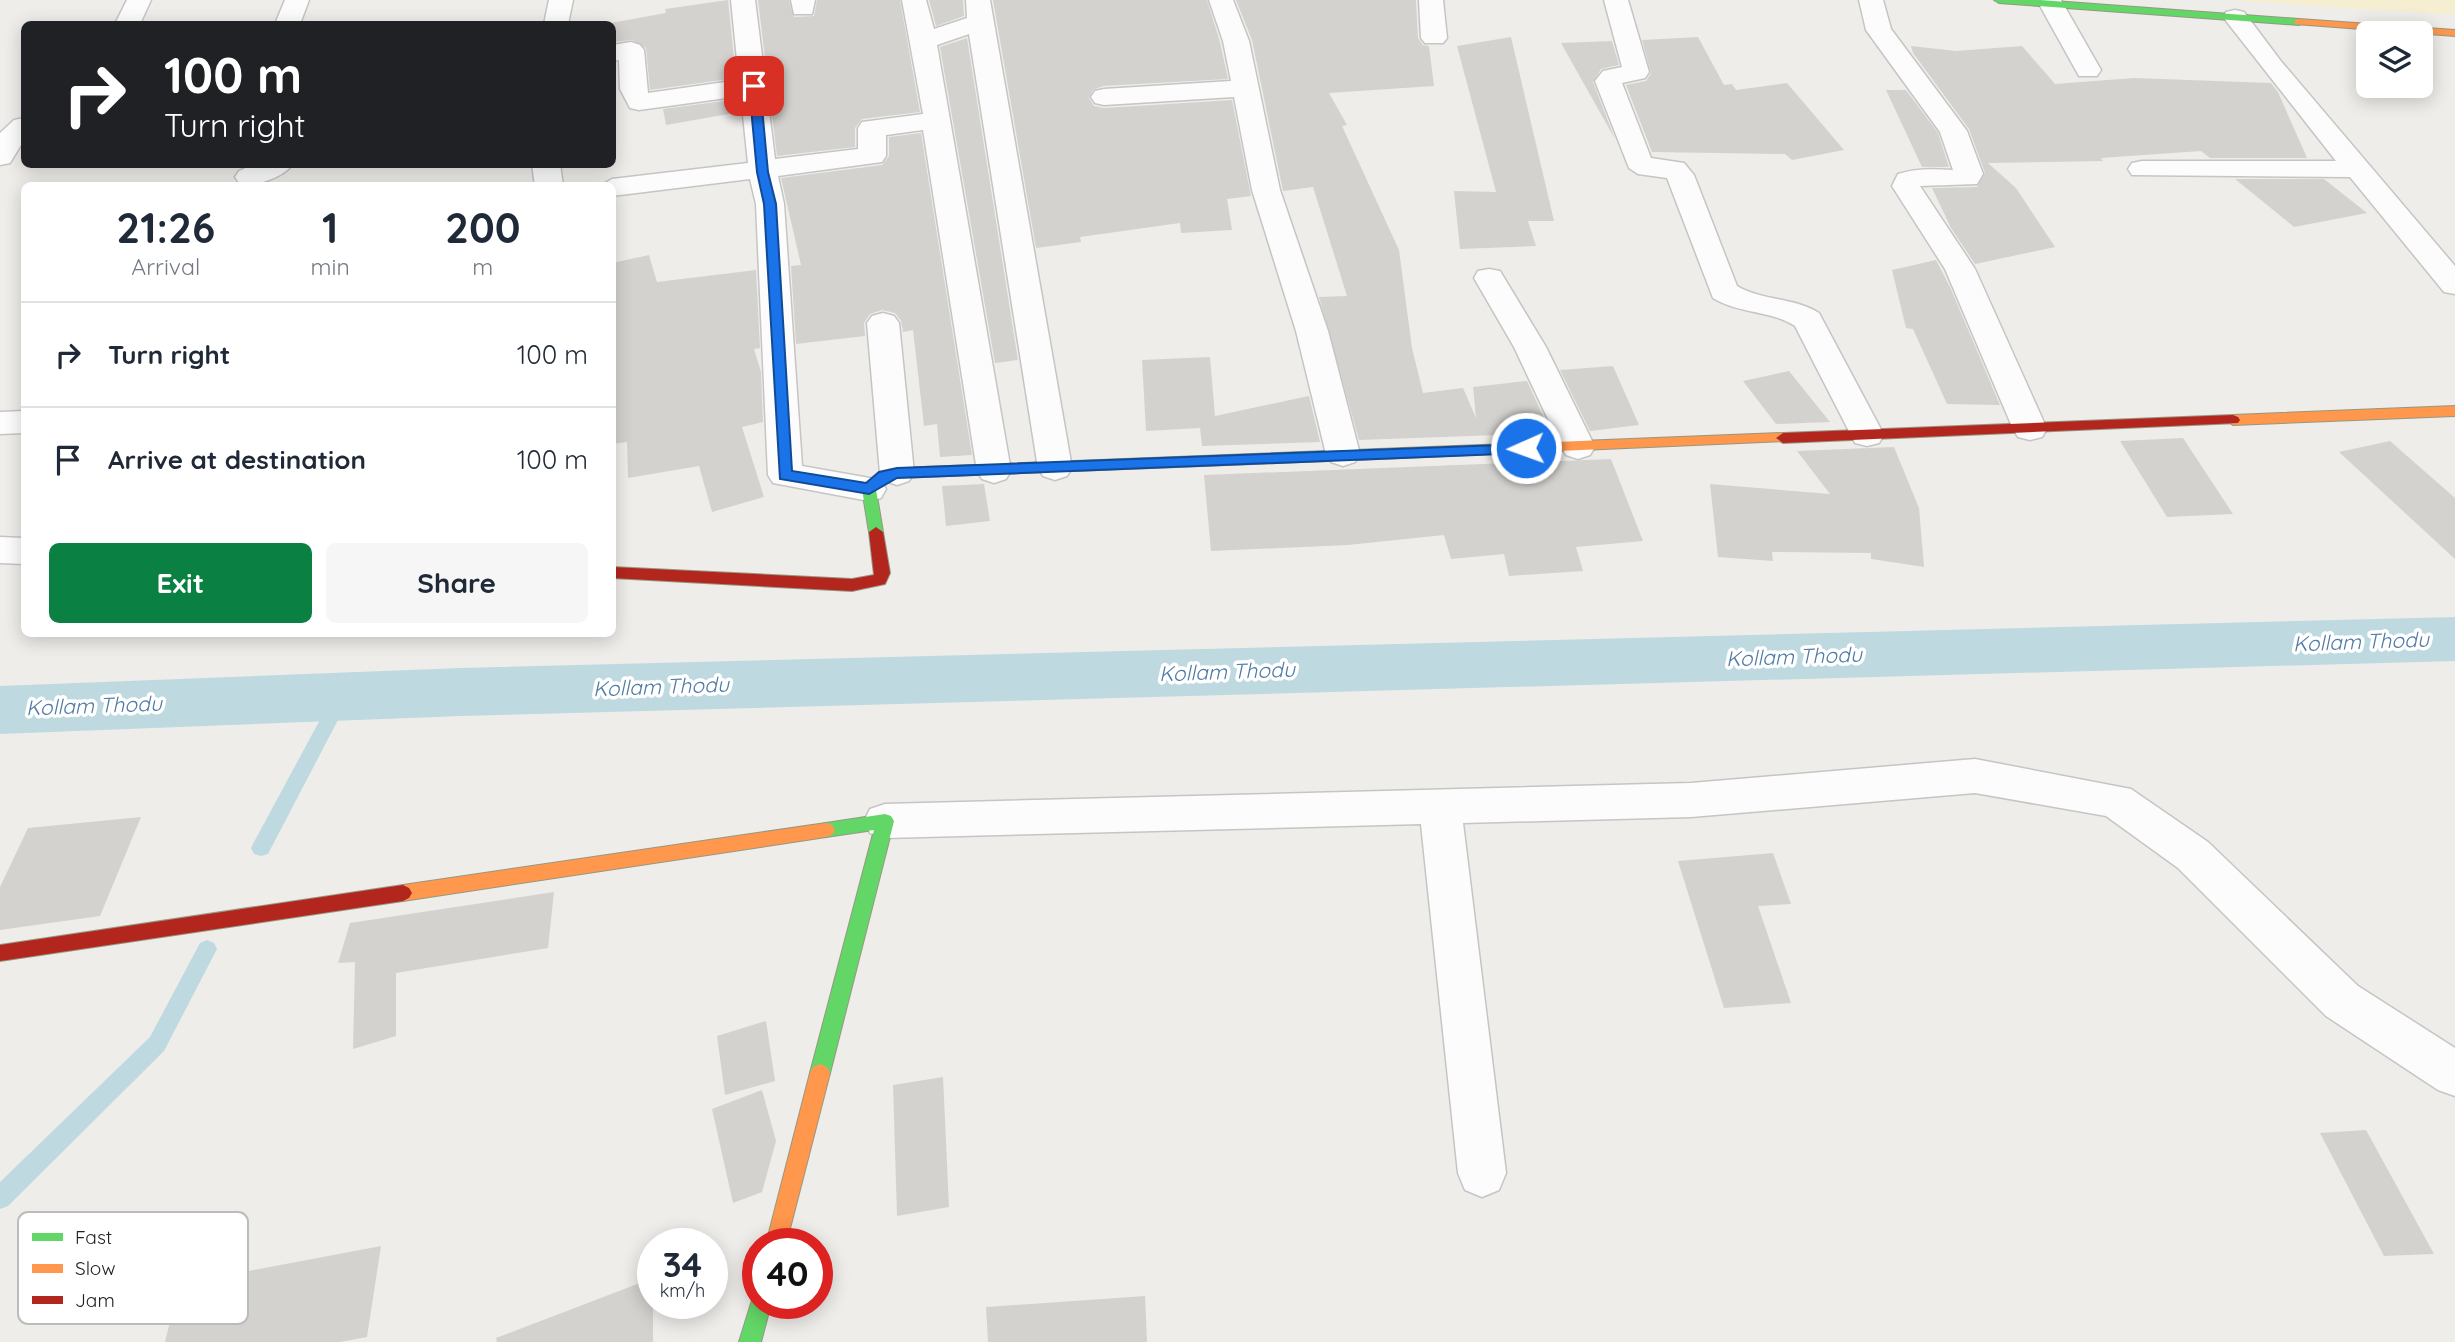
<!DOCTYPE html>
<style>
:root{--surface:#fff;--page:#f6f6f7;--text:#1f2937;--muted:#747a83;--line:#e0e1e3;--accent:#0b8043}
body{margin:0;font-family:Quicksand,sans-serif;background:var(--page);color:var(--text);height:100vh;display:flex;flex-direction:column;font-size:26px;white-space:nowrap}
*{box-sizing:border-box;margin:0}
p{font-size:23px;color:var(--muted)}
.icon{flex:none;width:38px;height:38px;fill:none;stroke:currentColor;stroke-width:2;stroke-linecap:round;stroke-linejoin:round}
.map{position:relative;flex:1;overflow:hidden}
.side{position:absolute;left:21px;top:182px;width:595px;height:455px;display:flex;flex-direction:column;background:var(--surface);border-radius:10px;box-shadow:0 4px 18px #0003}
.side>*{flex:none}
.banner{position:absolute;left:21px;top:21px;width:595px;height:147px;border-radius:10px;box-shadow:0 4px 18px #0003;background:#202124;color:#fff;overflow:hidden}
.controls{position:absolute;left:2356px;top:21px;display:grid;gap:14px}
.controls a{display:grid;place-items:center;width:77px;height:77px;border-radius:10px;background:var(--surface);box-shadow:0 4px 18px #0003;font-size:35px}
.speed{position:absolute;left:637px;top:1228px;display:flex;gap:14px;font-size:35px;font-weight:700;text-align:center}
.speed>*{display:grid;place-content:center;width:91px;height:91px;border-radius:50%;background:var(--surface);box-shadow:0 4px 18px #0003;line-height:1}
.speed small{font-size:18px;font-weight:400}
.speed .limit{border:10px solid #d22;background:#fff;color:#111}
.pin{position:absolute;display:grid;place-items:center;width:60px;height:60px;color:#fff;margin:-30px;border-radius:14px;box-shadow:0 4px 10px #0006}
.me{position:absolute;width:77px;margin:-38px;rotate:268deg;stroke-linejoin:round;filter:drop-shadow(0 0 5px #0008)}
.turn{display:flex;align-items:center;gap:24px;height:147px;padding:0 28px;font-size:32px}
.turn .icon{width:91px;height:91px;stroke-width:2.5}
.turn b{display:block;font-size:49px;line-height:60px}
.eta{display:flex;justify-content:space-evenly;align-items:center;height:119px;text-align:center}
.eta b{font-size:42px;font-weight:800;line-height:49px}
.button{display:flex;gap:14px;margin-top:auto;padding:14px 28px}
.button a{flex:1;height:80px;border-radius:10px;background:var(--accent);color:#fff;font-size:28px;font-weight:800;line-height:80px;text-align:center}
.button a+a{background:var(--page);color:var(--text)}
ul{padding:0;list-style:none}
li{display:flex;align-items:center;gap:21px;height:105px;padding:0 28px;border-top:2px solid var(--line)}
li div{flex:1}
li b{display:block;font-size:26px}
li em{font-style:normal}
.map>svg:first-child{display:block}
.sand{fill:#f6eed0}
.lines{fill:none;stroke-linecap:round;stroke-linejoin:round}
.stream{fill:#bfd9e0;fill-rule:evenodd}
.canal{fill:#bfd9e0;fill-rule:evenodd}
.building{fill:#d4d2cf}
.street-casing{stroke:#c6c5c4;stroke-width:3}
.fast-casing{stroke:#969882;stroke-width:2}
.slow-casing{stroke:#969882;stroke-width:2}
.jam-casing{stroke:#969882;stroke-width:2}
.street{fill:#fdfcfc;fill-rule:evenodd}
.fast{fill:#63d668;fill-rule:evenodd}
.slow{fill:#ff974d;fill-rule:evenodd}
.jam{fill:#b3261e;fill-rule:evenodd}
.route{fill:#1a73e8;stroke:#114b97;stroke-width:2}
.labels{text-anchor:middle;stroke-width:7;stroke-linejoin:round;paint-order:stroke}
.water-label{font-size:21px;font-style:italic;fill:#4e7aa5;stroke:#fff}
.key{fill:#fff;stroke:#bcbcbc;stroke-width:2}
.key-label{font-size:19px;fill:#212121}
</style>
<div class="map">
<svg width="2455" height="1342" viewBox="0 0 2455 1342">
<rect width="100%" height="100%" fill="#efedea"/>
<path class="sand" d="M2228 0H2455V15Z"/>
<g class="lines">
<g class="stream">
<path d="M341 690 347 692 350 697 268 854 261 856 254 854 251 848 254 842 335 692Z"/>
<path d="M207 940 214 943 217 949 164 1051 8 1206 0 1209V1182L150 1037 200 943Z"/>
</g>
<path class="canal" d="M2455 617V661L461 716 0 734V686L461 668Z"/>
</g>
<g class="building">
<path d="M728 0 736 78 650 90 646 48 632 40 612 42V24H605L666 13 665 9Z"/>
<path d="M758 0H789L794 17 814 16 817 0H900L920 112 862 119 855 128V147L777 156Z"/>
<path d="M929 0H963L964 16 936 26Z"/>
<path d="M993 0H1207L1220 42 1228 79 1103 86 1093 90 1089 98 1094 106 1104 108 1232 100 1251 196 1227 199 1232 230 1181 233 1180 223 1080 237 1081 242 1036 248Z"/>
<path d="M1236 0H1416L1418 38 1423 45 1429 46 1434 86 1329 93 1347 125 1342 126 1399 250 1412 348 1423 393 1463 388 1476 418 1473 387 1527 381 1551 433 1359 440 1319 297 1347 296 1313 187 1283 191 1252 40Z"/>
<path d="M1511 37 1554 221H1528L1536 246 1460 249 1454 191 1496 192 1457 46Z"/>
<path d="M1698 37 1724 85 1732 84 1736 90 1787 83 1844 150 1792 160 1785 154 1652 152 1626 85 1646 81 1651 73 1642 40Z"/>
<path d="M967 38 1018 360 995 363 940 47Z"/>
<path d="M1612 41 1619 65 1601 69 1593 82 1615 139 1561 43Z"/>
<path d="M1911 46 1956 51 2022 46 2055 84 2134 78 2271 83 2278 92 2307 158H2210L2201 151 2101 158 2103 161 1988 163 2016 188 2055 247 1975 264 1951 228 1932 188 1977 187 1985 173 1969 129 1913 53Z"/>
<path d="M1886 90H1906L1938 133 1949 167H1922Z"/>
<path d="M739 99 740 112 666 125 663 109Z"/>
<path d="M921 133 972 455 940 457 937 424 924 426 913 330 903 332 901 321 895 313 882 310 870 314 864 323 865 336 796 344 791 266 801 265 781 178 882 165 889 156V137Z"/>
<path d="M2235 179H2324L2367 213 2294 227Z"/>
<path d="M649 255 657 282 756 270 760 348 754 349 761 372 763 422 742 427 764 497 712 512 699 466 628 478 627 442 612 444V263Z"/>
<path d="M1936 260 1950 287 2000 405 1947 404 1913 329 1906 328 1892 270Z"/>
<path d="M1210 357 1215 416 1309 396 1320 442 1202 446 1200 428 1146 431 1142 360Z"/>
<path d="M1613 366 1639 425 1590 431 1560 370Z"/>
<path d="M1789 371 1830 422 1776 424 1743 381Z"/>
<path d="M2183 438 2233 514 2167 517 2120 441Z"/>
<path d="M2390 441 2455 498V559L2339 452Z"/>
<path d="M1894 447 1919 508 1924 567 1871 559V553L1772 552 1773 561 1718 557 1710 484 1830 494 1797 451Z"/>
<path d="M1611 459 1643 541 1576 547 1583 571 1509 576 1504 554 1451 559 1444 535 1348 545 1211 551 1204 475Z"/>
<path d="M984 484 990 521 946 526 942 486Z"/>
<path d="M141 817 100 916 0 930V887L28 828Z"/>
<path d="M1773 853 1791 904 1758 906 1791 1003 1724 1008 1678 861Z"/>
<path d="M554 892 548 948 396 973V1036L353 1049 355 962 338 963 350 923Z"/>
<path d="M766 1021 775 1081 725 1095 717 1036Z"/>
<path d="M943 1077 949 1207 897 1216 893 1085Z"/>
<path d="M762 1090 776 1141 762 1192 733 1203 712 1109Z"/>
<path d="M2366 1130 2434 1254 2384 1256 2320 1133Z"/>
<path d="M381 1246 367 1337 340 1342H165L179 1284Z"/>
<path d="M653 1278V1342H497L496 1338Z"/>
<path d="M1145 1296 1147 1342H988L986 1307Z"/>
</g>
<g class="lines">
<g class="street-casing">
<g id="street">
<path d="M127 0H151L140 24H115Z"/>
<path d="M285 0H309L300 24H275Z"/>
<path d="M549 0H573L568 24H544Z"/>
<path d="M731 0H755L775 159 858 149V128L862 122 923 114 902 0H926L934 29 967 18 966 0H990L1072 468 1067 476 1055 480 1043 476 1038 468 969 34 937 45 1011 471 1006 479 994 483 982 479 977 471 923 130 886 135V156L882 162 778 176 784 204 802 466 881 480 886 489 881 498 869 501 773 483 768 475 756 204 750 179 612 196V186H600L612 179 748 163 741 96 639 110 630 108 620 89 619 60 612 61V45L631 42 640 45 644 50 648 93 739 80Z"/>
<path d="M791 0H815L812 14H794Z"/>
<path d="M1209 0H1233L1249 41 1280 190 1328 331 1360 454 1355 462 1343 466 1331 462 1326 454 1296 331 1252 190 1234 97 1104 105 1095 103 1091 97 1095 91 1104 89 1231 81 1223 41Z"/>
<path d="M1419 0H1443L1447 38 1443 43H1425L1421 38Z"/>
<path d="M1604 0H1628L1649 72 1645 78 1622 83 1651 158 1684 163 1694 175 1737 286C1762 301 1794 297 1819 313L1884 435 1879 443 1867 446 1855 443 1795 326C1770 310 1739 314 1713 298L1667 178 1638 174 1629 168 1595 81 1603 71 1622 67Z"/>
<path d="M1859 0H1883L1891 29 1967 131 1983 174 1977 184 1920 186 1975 269 2047 429 2042 437 2030 440 2018 437 2013 429 1945 269 1892 186 1898 174C1917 168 1934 169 1953 170L1940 132 1866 30Z"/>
<path d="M2041 0H2061L2101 70 2097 76H2079L2039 4Z"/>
<path d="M2235 10 2244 12 2280 60 2455 266V294L2444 292 2350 177 2132 175 2128 169 2132 163 2142 161H2336L2223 17 2226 12Z"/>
<path d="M24 118V140L10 163 0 165V133L14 120Z"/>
<path d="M254 164H293C283 178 255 187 239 183L235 177 239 171Z"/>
<path d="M532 164H560L563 186H535Z"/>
<path d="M1489 269 1500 271 1546 347 1595 447 1590 455 1578 459 1566 455 1561 447 1514 347 1474 278 1478 271Z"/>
<path d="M883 313 894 316 899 323 914 473 909 481 897 485 885 481 880 473 867 323 872 316Z"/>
<path d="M24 411V433L0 434V412Z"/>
<path d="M0 537 24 538V564L0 563Z"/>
<path d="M1975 759 2131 789 2208 842 2358 986 2455 1048V1096L2438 1090 2326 1016 2178 868 2106 816 1975 793 1691 817 1463 823 1506 1173 1499 1190 1482 1197 1465 1190 1458 1173 1421 824 885 838 870 833 864 821 870 809 885 804 1691 783Z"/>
</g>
</g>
<g class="fast-casing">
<g id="fast">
<path d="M1994 0H2040L2299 19 2304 22 2299 25 1999 3Z"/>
<path d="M1378 449 1385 454 1378 459 897 478 889 480 876 490 883 532 876 537 869 532 862 489 879 473 897 468Z"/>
<path d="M885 814 891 816 894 821 830 1073 827 1079 820 1082 813 1079 810 1073 874 830 826 837 820 835 817 830 820 825 826 823Z"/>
<path d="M758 1294V1304H771L761 1342H739L753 1297Z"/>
</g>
</g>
<g class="slow-casing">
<g id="slow">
<path d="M2299 19 2455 30V36L2295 24V20Z"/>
<path d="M2455 406V416L2233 425 2226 420 2233 415Z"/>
<path d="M1783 433 1788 435 1790 438 1788 441 1378 459 1371 454 1378 449Z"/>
<path d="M826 823 832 825 835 830 832 835 826 837 403 901 397 898 394 893 397 888 403 885Z"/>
<path d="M820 1064 827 1067 830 1073 786 1244H766L810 1073 813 1067Z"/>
</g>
</g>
<g class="jam-casing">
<g id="jam">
<path d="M2233 415 2238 417 2240 420 2238 423 1783 443 1776 438 1783 433Z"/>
<path d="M876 527 883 532 890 573 885 584 852 591 612 578V567L852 579 874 575 869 532Z"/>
<path d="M403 885 409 888 412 893 409 898 403 901 0 961V945Z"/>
</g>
</g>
<use href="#street" class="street"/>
<use href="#fast" class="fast"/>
<use href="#slow" class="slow"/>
<use href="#jam" class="jam"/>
</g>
<path class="route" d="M754 83 760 86 768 172 776 204 792 471 866 483 879 472 897 468 1526 444 1533 448 1526 453 897 478 869 494 780 479 764 204 757 172 749 86Z"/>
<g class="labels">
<g class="water-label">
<text transform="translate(2361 642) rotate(-2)" y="7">Kollam Thodu</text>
<text transform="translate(1794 657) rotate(-2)" y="7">Kollam Thodu</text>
<text transform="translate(1227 672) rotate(-2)" y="7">Kollam Thodu</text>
<text transform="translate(661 687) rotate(-2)" y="7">Kollam Thodu</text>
<text transform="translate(94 706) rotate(-2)" y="7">Kollam Thodu</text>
</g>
</g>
<rect x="18" y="1212" width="230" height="112" rx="10" class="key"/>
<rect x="32" y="1233" width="31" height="8" fill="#63d668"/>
<rect x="32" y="1264" width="31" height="9" fill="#ff974d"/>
<rect x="32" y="1296" width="31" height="8" fill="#b3261e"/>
<g class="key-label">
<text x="75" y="1244">Fast</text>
<text x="75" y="1275">Slow</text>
<text x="75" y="1307">Jam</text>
</g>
</svg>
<div class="controls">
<a><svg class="icon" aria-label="layers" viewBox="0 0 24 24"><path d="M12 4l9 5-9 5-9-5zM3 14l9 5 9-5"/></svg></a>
</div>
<div class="speed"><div>34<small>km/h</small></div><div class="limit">40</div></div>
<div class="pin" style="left:754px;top:86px;background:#d93025"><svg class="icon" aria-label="arrive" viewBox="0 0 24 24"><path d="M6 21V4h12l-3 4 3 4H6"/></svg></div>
<svg class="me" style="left:1526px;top:448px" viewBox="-20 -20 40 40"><circle r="17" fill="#1a73e8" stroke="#fff" stroke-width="3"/><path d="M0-11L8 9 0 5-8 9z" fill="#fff"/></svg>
<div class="banner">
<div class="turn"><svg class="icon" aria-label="right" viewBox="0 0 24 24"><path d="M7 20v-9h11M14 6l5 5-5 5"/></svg><div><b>100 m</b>Turn right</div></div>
</div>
<section class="side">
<div class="eta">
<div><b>21:26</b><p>Arrival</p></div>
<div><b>1</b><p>min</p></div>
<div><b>200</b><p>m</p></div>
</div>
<ul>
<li><svg class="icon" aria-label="right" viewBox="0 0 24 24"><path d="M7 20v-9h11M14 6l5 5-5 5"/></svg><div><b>Turn right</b></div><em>100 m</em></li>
<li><svg class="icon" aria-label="arrive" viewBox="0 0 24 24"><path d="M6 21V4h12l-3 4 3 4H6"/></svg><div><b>Arrive at destination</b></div><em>100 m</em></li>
</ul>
<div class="button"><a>Exit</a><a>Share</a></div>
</section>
</div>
